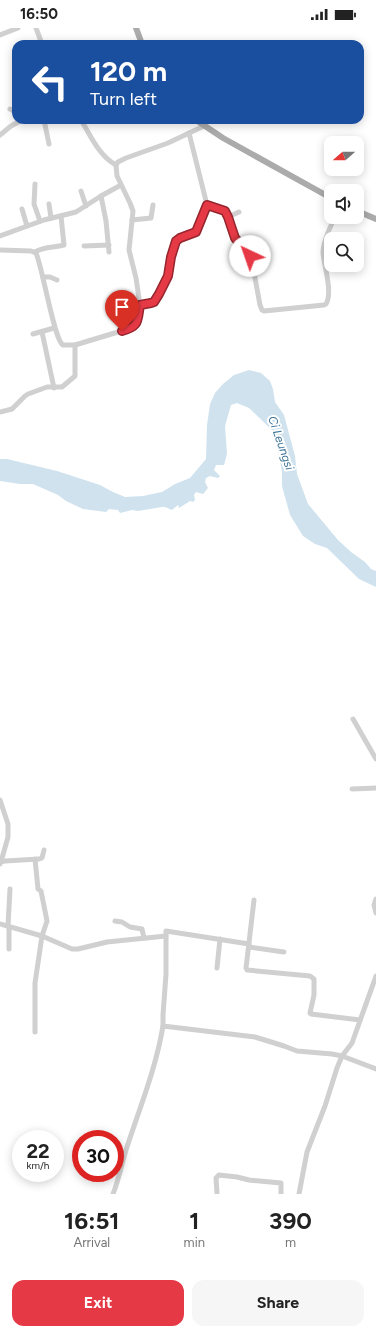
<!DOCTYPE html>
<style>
:root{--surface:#fff;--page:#f6f6f6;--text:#222;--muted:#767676;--accent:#e63946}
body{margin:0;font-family:Figtree,sans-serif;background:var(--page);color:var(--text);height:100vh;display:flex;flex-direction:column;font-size:15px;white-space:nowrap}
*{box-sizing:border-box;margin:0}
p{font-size:13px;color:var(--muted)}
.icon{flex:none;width:22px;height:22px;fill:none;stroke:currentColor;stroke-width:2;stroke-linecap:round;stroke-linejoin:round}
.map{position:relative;height:1166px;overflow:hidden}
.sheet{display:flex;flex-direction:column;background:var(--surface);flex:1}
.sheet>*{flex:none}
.top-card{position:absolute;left:12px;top:12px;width:352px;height:84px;border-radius:12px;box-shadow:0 2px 10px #0003;background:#1a4fa0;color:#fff;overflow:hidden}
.needle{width:26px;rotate:250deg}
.fabs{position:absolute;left:324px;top:108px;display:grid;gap:8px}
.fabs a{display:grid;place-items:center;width:40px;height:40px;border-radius:8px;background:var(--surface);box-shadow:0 2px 10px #0003;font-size:20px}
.speed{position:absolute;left:12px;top:1102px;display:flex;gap:8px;font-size:20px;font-weight:700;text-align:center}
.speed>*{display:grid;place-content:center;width:52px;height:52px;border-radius:50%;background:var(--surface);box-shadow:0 2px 10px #0003;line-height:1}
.speed small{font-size:10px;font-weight:400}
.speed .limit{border:6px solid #d22;background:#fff;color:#111}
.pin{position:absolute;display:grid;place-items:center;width:34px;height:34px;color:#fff;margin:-41px -17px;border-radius:50% 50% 50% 0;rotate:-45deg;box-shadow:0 0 4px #0007}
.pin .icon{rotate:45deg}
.me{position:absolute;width:44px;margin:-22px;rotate:318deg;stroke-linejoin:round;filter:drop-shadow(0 0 3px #0008)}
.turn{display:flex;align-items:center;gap:14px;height:84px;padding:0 12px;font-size:18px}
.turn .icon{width:52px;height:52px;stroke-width:2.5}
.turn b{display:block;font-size:28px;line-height:34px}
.eta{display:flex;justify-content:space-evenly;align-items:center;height:68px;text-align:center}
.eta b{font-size:24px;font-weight:700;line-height:28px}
.button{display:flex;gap:8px;margin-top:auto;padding:8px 12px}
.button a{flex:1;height:46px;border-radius:12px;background:var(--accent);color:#fff;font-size:16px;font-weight:700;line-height:46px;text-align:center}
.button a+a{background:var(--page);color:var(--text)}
.status{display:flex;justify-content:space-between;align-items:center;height:28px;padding:0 20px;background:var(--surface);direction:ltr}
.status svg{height:11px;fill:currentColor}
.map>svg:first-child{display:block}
.water{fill:#cfe2ee}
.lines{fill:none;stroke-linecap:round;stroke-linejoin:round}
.minor{stroke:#d0d0d0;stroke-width:5}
.major{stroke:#ababab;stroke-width:6}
.route-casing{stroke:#96252e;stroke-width:10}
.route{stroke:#e63946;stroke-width:7}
.labels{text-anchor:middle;stroke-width:4;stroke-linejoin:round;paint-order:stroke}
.water-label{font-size:12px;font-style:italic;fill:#3f7597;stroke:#fff}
</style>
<div class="status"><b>16:50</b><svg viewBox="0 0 49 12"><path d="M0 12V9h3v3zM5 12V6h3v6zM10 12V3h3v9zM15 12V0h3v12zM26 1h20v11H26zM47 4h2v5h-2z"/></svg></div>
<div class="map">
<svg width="376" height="1166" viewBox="0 0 376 1166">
<rect width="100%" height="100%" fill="#fff"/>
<path class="water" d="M249 342 261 345 270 353 273 361 275 374 284 387 295 428 297 446 308 476 338 512 351 524 365 534 371 541 376 543V559L359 551 327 520 315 516 303 508 290 487 282 458V444L275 405 249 380 237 375 231 377 225 398 227 426 224 437H216L214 442 220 448 218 450 210 448 206 450 205 454 208 460 203 466 196 464 194 467 195 472 193 474 190 473 179 480 178 477 172 482 165 479H162L138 483 132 482 120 485 118 482 109 481 106 484 83 481 66 473 58 467 33 456H20L0 453V431H7L57 443 100 457 113 464 125 469 143 468 162 464 175 456 190 450 206 431 207 397 210 376 215 365 223 356 234 347Z"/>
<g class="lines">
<g class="minor">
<path d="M36 0 42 16"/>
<path d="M0 7 18 0"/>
<path d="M10 81 16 84"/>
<path d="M44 92 49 116"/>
<path d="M81 92C91 108 99 128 116 137"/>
<path d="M0 107 11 98 22 92"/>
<path d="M35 156 34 176 40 193"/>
<path d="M81 163 86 178"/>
<path d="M101 168 106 193 109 224"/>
<path d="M49 176 51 190"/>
<path d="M207 177 225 183 228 189 235 211 251 228 260 277 262 282 264 283 324 277 326 276C333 265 324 237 323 225 323 214 330 199 335 189"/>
<path d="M22 181 27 198"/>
<path d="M228 189 239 184"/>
<path d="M132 192 151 190 153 177"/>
<path d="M0 208 44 192 76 184 101 168 121 157"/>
<path d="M84 218 109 217"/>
<path d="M0 222 31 223 36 225C43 241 54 312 63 317H75"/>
<path d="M35 224C45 218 54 220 64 217L61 188"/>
<path d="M43 249H50L57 252"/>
<path d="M127 266C128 274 132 273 139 275"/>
<path d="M140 277 151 275 154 274 159 266 168 248 171 229 176 213 180 209 197 204 207 177 189 105"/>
<path d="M42 304 54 360"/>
<path d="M33 306 54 300"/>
<path d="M0 384 12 381 25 368 28 366 47 359H62L75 348V317L128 301 134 298 137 294 140 277 136 250 129 222 133 183 130 175 117 148 116 137 118 134 126 130 168 115 204 98"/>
<path d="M353 691 376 731"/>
<path d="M352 761 376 760"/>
<path d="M0 772 8 796V809L2 830 0 831"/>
<path d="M35 831 38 861 41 863 47 893 42 908 35 955V1004"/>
<path d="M0 836V834L5 833 39 831 42 830 44 822"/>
<path d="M376 871 374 877 376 885"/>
<path d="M254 872 246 940 247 942 310 948 314 951V967L310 985 311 986 360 992"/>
<path d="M115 893 122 894 130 899 142 901 144 910"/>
<path d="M0 896 42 908 72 921H78L107 914 166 908"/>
<path d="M8 898 10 861"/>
<path d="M249 919 284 924"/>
<path d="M9 921V899"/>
<path d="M217 940 220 911"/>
<path d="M163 998V987L166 946V903L249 916"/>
<path d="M217 1165 216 1150 219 1147 237 1149 249 1152 281 1155V1166"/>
<path d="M113 1166C119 1151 122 1134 127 1119 140 1079 156 1040 163 998L255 1009 284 1018 297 1023 332 1026 342 1028 376 1041"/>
<path d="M299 1166 307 1124 325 1078 337 1040 342 1028 352 1015 376 948"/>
</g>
<g class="major">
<path d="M136 0 142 16"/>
<path d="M196 92 223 110 331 170"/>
<path d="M357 183 376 191"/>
</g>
</g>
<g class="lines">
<g class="route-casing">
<path id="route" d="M122 303C140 298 137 293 140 277L151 275 154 274 159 266 168 248 171 229 176 213 180 210 196 204 207 177 225 183 228 189 235 210 250 228"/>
</g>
<use href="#route" class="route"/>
</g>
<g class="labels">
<g class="water-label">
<text transform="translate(281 415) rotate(71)" y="4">Ci Leungsi</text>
</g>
</g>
</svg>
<div class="fabs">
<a><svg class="needle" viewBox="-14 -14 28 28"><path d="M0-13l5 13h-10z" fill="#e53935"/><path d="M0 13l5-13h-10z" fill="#767676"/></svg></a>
<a><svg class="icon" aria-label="sound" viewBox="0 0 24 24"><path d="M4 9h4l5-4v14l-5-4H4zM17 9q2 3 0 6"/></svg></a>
<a><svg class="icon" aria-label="search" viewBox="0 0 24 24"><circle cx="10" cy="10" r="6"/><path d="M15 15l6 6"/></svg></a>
</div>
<div class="speed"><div>22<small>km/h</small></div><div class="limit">30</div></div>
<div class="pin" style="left:122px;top:303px;background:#d93025"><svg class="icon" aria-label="arrive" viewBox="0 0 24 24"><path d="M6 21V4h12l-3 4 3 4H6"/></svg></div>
<svg class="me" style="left:250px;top:228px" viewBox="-20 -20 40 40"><circle r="19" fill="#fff"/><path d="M0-13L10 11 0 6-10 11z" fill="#e63946"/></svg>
<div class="top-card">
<div class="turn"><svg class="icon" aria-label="left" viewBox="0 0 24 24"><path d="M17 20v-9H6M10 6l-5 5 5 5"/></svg><div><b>120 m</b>Turn left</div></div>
</div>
</div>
<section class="sheet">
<div class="eta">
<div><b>16:51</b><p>Arrival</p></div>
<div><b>1</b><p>min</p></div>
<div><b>390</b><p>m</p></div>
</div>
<div class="button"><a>Exit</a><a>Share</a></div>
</section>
